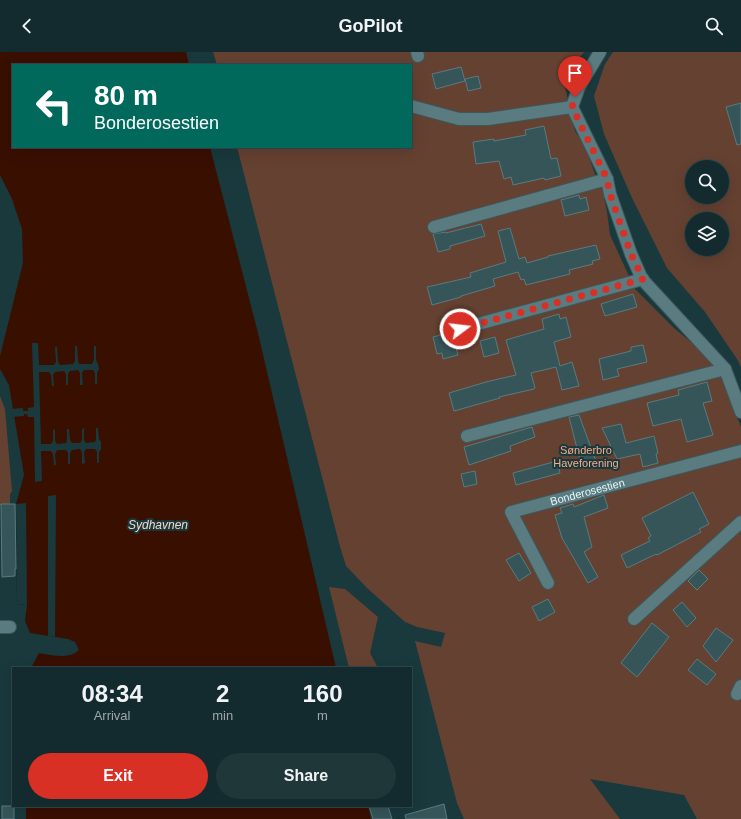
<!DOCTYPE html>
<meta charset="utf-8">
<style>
:root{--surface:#132b2e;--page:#20373a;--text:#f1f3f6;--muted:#9da7aa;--line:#32474a;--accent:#d93025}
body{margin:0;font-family:Arial,sans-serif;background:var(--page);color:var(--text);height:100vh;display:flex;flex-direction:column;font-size:15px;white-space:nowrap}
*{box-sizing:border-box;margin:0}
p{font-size:13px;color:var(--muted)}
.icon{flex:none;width:22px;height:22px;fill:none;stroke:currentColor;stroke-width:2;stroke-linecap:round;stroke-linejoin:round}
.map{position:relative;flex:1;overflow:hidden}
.sheet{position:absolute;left:12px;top:615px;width:400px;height:140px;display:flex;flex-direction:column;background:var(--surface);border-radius:0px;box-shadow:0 4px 16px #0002,0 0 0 1px var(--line)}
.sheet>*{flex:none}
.top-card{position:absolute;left:12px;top:12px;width:400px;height:84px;border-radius:0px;box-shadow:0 4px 16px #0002,0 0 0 1px var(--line);background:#00695c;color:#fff;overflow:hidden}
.controls{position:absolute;left:685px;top:108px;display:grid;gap:8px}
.controls a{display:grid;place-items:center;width:44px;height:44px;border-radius:50%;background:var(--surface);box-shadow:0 4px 16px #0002,0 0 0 1px var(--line);font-size:20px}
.pin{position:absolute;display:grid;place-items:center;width:34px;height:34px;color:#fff;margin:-41px -17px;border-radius:50% 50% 50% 0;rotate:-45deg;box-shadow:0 0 4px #0007}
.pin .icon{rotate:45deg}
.me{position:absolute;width:44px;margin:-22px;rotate:75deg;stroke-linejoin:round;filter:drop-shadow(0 0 3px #0008)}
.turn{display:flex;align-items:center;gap:14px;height:84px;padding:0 16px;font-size:18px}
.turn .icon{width:52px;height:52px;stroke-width:2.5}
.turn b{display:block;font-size:28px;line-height:34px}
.eta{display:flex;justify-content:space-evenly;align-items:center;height:68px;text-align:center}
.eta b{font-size:24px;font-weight:800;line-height:28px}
.button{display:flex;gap:8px;margin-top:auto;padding:8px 16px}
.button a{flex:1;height:46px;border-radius:24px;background:var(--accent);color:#fff;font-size:16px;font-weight:800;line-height:46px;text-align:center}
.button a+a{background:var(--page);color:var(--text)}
header{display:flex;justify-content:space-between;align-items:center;height:52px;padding:0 16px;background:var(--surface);font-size:18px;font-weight:800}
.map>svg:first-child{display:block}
.green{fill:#654131;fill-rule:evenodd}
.water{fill:#390f00}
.pier{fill:#19393d}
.building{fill:#355559;stroke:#5a7b80}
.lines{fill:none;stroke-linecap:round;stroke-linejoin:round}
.minor-casing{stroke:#3b585b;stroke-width:14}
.minor{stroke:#5a7b80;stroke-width:12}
.route{stroke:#d93025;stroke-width:7;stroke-dasharray:0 12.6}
.labels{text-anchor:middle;stroke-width:4;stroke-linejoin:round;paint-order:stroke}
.park-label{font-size:11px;fill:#f9aa88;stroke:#19393d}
.street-label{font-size:11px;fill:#e4f6f9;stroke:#19393d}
.water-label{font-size:12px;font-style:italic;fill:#f6d5c7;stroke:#19393d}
</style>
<header><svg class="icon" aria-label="back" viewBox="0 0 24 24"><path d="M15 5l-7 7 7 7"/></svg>GoPilot<svg class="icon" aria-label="search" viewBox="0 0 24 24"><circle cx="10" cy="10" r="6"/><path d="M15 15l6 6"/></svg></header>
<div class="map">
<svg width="741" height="767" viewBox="0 0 741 767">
<rect width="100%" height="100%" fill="#19393d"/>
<g class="green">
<path d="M213 0H584L563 26 575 79 585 94 597 128 602 135 607 160 610 183 635 237 674 276 713 309 720 323 741 375V767H697L684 743 590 727 620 767H464L457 751 415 589 441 595 445 581 417 575 405 570 367 536 346 514 339 491 237 95H411V13H217Z"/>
<path d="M613 0H741V315L737 307 705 260 667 216 632 146 604 82 594 44 605 12ZM692 115H722V145H692ZM692 167H722V197H692Z"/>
<path d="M0 344 5 357 12 439 10 442V452L0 454Z"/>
<path d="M329 535 345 537 378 565 370 601 378 616H349Z"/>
</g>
<g class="water">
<path d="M0 0H186L189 13H13V95H210L258 281 336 616H31L39 601C52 603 68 608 79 598L75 590 68 587 30 581 25 569 27 553 17 552 16 452 24 423 9 333 0 317V304L23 211 22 177 12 147 0 123Z"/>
<path d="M26 754H368L371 767H26Z"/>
</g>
<g class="pier">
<path d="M32 291H38L39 313H54L56 310 55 295H57L58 310 60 313 73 312 75 309V294H77L78 309 79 312H92L94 308V294H96V308L98 312 99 317 97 321V332H95V321L93 318H84L82 321 83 333H80V321L78 318 70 319 68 322V333H66V322L64 319 55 320 53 323 54 334H52L51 323 49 320H39L41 392H51L53 389V378L55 377V389L57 392 66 391 67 388V377H69L70 388 72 391H80L82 388V377L84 376V388L86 391 95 390 96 387V376H98L99 387 101 390V397L99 400V411H97V400L95 397H86L84 400 85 411 82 412V400L80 397 72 398 70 401V412H68V401L66 398H57L55 402 56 413H54L53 402 51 399H41L42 429 35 430 34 365H28L27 362H24V364L12 365 11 357 23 356V359H28V356L34 355Z"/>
<path d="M56 443 55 585 48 584V444Z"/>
<path d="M26 451 27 553 17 552 16 452Z"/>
</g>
<g class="building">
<path d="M461 15 465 29 436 37 432 22Z"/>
<path d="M478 24 481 36 468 39 465 27Z"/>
<path d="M741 51V92L737 93 726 55Z"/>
<path d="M544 74 551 107 557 106 561 124 545 128 544 126 513 133 511 125 504 127 499 109 476 112 473 90 494 87V89L526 83 525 78Z"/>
<path d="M579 143 580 147 586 145 589 158 565 164 561 148Z"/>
<path d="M481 172 485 184 450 194V197L438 200 433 182 446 180V181Z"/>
<path d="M510 176 519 207 525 205 527 211 548 205V204L596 193 600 207 592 209 593 212 569 218 570 222 526 233 524 227 521 228 518 220 493 227 495 234 461 244V245L432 253 427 235 471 225 470 221 506 210 498 179Z"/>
<path d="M633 242 637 255 605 264 601 252Z"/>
<path d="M559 262 560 267 566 265 571 285 554 290 560 314 572 310 579 334 562 338 556 315 531 321 535 336 534 337 499 345 500 346 454 359 449 341 486 330 516 323 506 288 544 277 542 267Z"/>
<path d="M452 280 458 303 443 307 442 301 437 302 433 285Z"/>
<path d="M495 285 499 301 484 305 480 289Z"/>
<path d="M643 293 647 310 617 317 619 324 603 328 599 307 631 299V295Z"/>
<path d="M707 330 712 349 703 351 713 383 687 390 681 367 653 374 647 351 679 343 678 338Z"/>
<path d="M579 363 597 412 582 416 569 365Z"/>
<path d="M621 372 626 391 654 384 658 401 656 402 658 411 643 415 640 402 617 407 602 376Z"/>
<path d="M532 375 535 385 510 394 511 399 469 413 464 395Z"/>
<path d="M557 409 560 421 516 433 513 421Z"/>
<path d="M475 419 477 432 464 435 461 422Z"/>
<path d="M693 440 709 472 699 477 701 480 657 503 656 502 627 516 621 503 650 489 648 486 651 484 642 466Z"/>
<path d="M604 443 608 456 584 465 592 495 584 500 598 525 588 531 562 486 555 463 562 461 560 456 573 452 574 455Z"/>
<path d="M1 452H15L16 517H15V524L2 525Z"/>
<path d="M519 501 531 521 519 529 506 508Z"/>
<path d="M699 518 708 527 697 538 688 529Z"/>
<path d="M548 547 555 560 539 569 532 555Z"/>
<path d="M682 550 696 566 687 575 673 558Z"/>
<path d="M652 571 669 585 637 625 621 611Z"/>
<path d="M716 576 733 588 716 610 703 594Z"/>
<path d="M697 607 716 622 707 633 688 618Z"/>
<path d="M444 752 447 767H406L405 763Z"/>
<rect x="2" y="754" width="12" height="13"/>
<path d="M369 754H388L392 767H373Z"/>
</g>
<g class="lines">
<g class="minor-casing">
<g id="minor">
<path d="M417 0 418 4"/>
<path d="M600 0 579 35 572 55 607 127 610 142 631 202 642 227 725 317 741 360"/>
<path d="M411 54 459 67H488L572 55"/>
<path d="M434 175 607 127"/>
<path d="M460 277 643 227"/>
<path d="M467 384 725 317"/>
<path id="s1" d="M548 531 511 460 741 399"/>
<path d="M634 567 741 470"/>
<path d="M0 575H10"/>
<path d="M737 642 741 634"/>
</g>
</g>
<use href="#minor" class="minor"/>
</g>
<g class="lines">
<path class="route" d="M460 277 643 227 631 202 610 142 607 127 572 55 575 45"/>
</g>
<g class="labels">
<g class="park-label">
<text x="586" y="402">Sønderbro<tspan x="586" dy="13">Haveforening</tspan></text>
</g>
<g class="street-label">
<text dy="4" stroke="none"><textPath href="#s1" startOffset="159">Bonderosestien</textPath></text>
</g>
<g class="water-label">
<text x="158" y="477">Sydhavnen</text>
</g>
</g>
</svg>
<div class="controls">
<a><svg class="icon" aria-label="search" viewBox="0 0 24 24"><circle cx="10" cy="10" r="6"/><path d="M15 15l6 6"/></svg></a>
<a><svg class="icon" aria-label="layers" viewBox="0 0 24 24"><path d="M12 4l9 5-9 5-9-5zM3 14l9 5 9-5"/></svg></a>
</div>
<div class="pin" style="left:575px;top:45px;background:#d93025"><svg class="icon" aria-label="arrive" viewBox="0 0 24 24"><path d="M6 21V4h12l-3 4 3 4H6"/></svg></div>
<svg class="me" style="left:460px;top:277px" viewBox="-20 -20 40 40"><circle r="17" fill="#d93025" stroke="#fff" stroke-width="3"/><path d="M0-11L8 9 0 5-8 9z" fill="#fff"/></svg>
<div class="top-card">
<div class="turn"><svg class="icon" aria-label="left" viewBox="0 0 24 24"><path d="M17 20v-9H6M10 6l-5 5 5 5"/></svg><div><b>80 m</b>Bonderosestien</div></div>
</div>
<section class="sheet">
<div class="eta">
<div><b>08:34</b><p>Arrival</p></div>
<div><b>2</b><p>min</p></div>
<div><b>160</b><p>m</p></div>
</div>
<div class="button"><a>Exit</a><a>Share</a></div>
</section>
</div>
